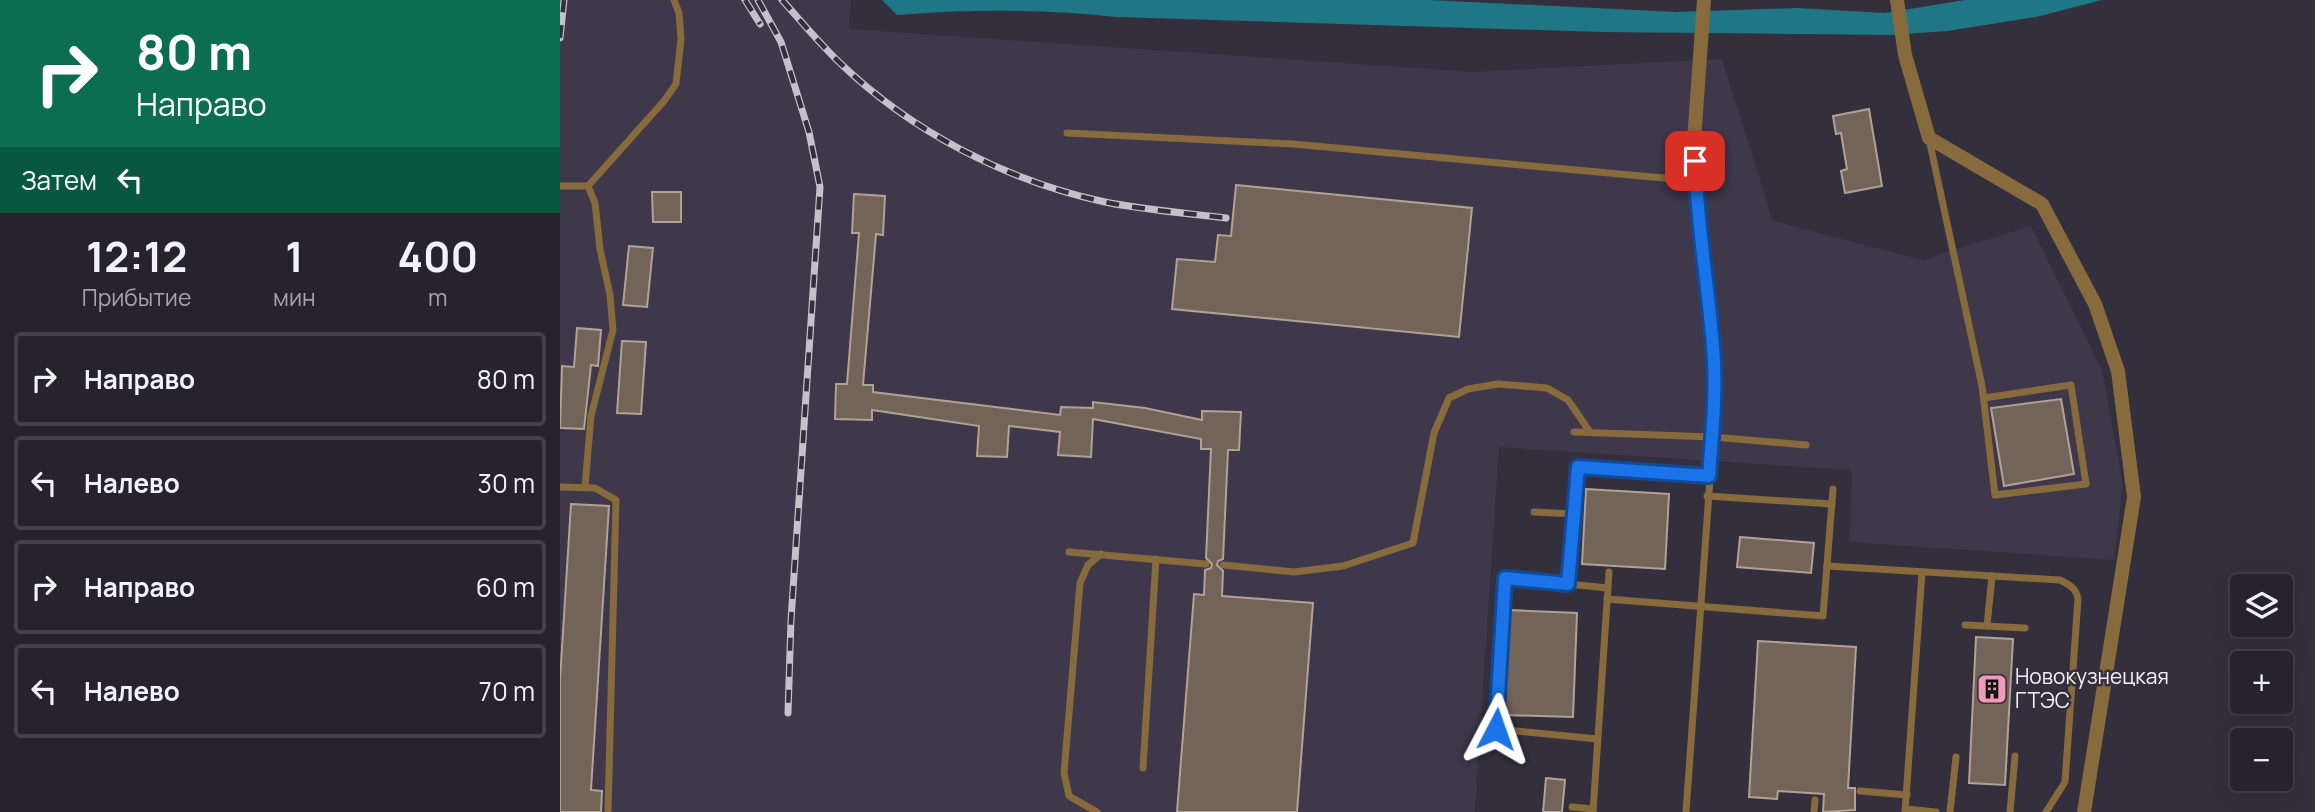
<!DOCTYPE html>
<html lang="ru">
<meta charset="utf-8">
<style>
:root{--surface:#27232d;--page:#2f2b35;--text:#f1f3f6;--muted:#a4a4aa;--line:#434049}
body{margin:0;font-family:Manrope,sans-serif;background:var(--page);color:var(--text);height:100vh;display:flex;flex-direction:column;font-size:26px;white-space:nowrap}
*{box-sizing:border-box;margin:0}
p{font-size:23px;color:var(--muted)}
.icon{flex:none;width:38px;height:38px;fill:none;stroke:currentColor;stroke-width:2;stroke-linecap:round;stroke-linejoin:round}
.map{position:relative;flex:1;overflow:hidden}
.sheet{display:flex;flex-direction:column;background:var(--surface);width:560px}
.sheet>*{flex:none}
.guide{background:#0b6e4f;color:#fff;overflow:hidden}
.fabs{position:absolute;left:1670px;top:574px;display:grid;gap:14px}
.fabs a{display:grid;place-items:center;width:63px;height:63px;border-radius:7px;background:var(--surface);box-shadow:0 4px 18px #0003,0 0 0 2px var(--line);font-size:35px}
.pin{position:absolute;display:grid;place-items:center;width:60px;height:60px;color:#fff;margin:-30px;border-radius:14px;box-shadow:0 4px 10px #0006}
.me{position:absolute;width:77px;margin:-38px;rotate:4deg;stroke-linejoin:round;filter:drop-shadow(0 0 5px #0008)}
.turn{display:flex;align-items:center;gap:24px;height:147px;padding:0 21px;font-size:32px}
.turn .icon{width:91px;height:91px;stroke-width:2.5}
.turn b{display:block;font-size:49px;line-height:60px}
.then{display:flex;align-items:center;height:66px;padding:0 21px;background:#0003;gap:14px;font-size:26px}
.eta{display:flex;justify-content:space-evenly;align-items:center;height:119px;text-align:center}
.eta b{font-size:42px;font-weight:700;line-height:49px}
ul{padding:0;list-style:none}
li{display:flex;align-items:center;gap:21px;height:94px;margin:0 14px 10px;padding:0 7px;border:4px solid var(--line);border-radius:7px}
li div{flex:1}
li b{display:block;font-size:26px}
li em{font-style:normal}
main{display:flex;flex:1;min-height:0}
.map>svg:first-child{display:block}
.built{fill:#3f374a}
.water{fill:#1f7785}
.building{fill:#736459;stroke:#b2a296;stroke-width:2}
.lines{fill:none;stroke-linecap:round;stroke-linejoin:round}
.lane{stroke:#876b3c;stroke-width:7}
.street{stroke:#876b3c;stroke-width:14}
.rail-casing{stroke:#c5c1cb;stroke-width:7}
.rail{stroke:#342f3c;stroke-width:4.5;stroke-dasharray:13;stroke-linecap:butt}
.route-casing{stroke:#114b97;stroke-width:18}
.route{stroke:#1a73e8;stroke-width:12}
.labels{text-anchor:middle;stroke-width:5;stroke-linejoin:round;paint-order:stroke}
.poi-label{font-size:21px;fill:#f3eff8;stroke:#342f3c;text-anchor:start}
</style>
<main>
<section class="sheet">
<div class="guide">
<div class="turn"><svg class="icon" aria-label="right" viewBox="0 0 24 24"><path d="M7 20v-9h11M14 6l5 5-5 5"/></svg><div><b>80 m</b>Направо</div></div>
<div class="then">Затем<svg class="icon" aria-label="left" viewBox="0 0 24 24"><path d="M17 20v-9H6M10 6l-5 5 5 5"/></svg></div>
</div>
<div class="eta">
<div><b>12:12</b><p>Прибытие</p></div>
<div><b>1</b><p>мин</p></div>
<div><b>400</b><p>m</p></div>
</div>
<ul>
<li><svg class="icon" aria-label="right" viewBox="0 0 24 24"><path d="M7 20v-9h11M14 6l5 5-5 5"/></svg><div><b>Направо</b></div><em>80 m</em></li>
<li><svg class="icon" aria-label="left" viewBox="0 0 24 24"><path d="M17 20v-9H6M10 6l-5 5 5 5"/></svg><div><b>Налево</b></div><em>30 m</em></li>
<li><svg class="icon" aria-label="right" viewBox="0 0 24 24"><path d="M7 20v-9h11M14 6l5 5-5 5"/></svg><div><b>Направо</b></div><em>60 m</em></li>
<li><svg class="icon" aria-label="left" viewBox="0 0 24 24"><path d="M17 20v-9H6M10 6l-5 5 5 5"/></svg><div><b>Налево</b></div><em>70 m</em></li>
</ul>
</section>
<div class="map">
<svg width="1755" height="812" viewBox="0 0 1755 812">
<rect width="100%" height="100%" fill="#342f3c"/>
<path class="built" d="M0 0H291L289 29 913 72 1162 59 1213 221 1366 261 1375 256 1471 226 1542 370 1563 485 1554 560 1290 542 1291 470 939 447 915 812H0Z"/>
<path class="water" d="M322 0H869L1116 12 1237 8 1325 13 1405 0H1542L1476 17 1387 31 1331 35 1042 32 556 17C484 9 409 9 337 15Z"/>
<g class="building">
<path d="M1309 109 1322 186 1285 193 1281 171 1287 169 1281 133 1276 134 1273 116Z"/>
<path d="M676 185 912 208 899 337 612 309 617 259 655 262 658 235 671 236Z"/>
<path d="M92 192H121V222H93Z"/>
<path d="M294 194 325 196 323 235 316 234 303 385H313V392L500 415 501 407 533 408V402L585 408 642 420V411L681 412 679 450H668L663 559 658 561 657 565 663 571 662 596 753 603 737 812H617L634 594 644 595 645 570 651 568 652 564 646 558 651 449H641V439L533 419 531 457 498 455 500 432 449 426 447 457 417 456 419 426 312 410V420L275 419 276 384H287L299 233H292Z"/>
<path d="M69 246 93 248 87 307 63 305Z"/>
<path d="M17 328 41 330 38 366 31 365 24 429 0 428 2 366 14 367Z"/>
<path d="M62 341 86 342 81 414 57 413Z"/>
<path d="M1501 399 1514 474 1444 486 1431 408Z"/>
<path d="M1026 489 1109 494 1105 569 1022 564Z"/>
<path d="M11 504 49 506 31 790 42 791 41 812H0V680Z"/>
<path d="M1180 537 1254 543 1251 573 1177 567Z"/>
<path d="M949 610 1017 613 1013 717 943 715Z"/>
<path d="M1416 637 1453 639 1445 785 1409 783Z"/>
<path d="M1198 641 1296 647 1288 788H1295V810L1263 812 1264 794 1218 791 1217 799 1189 797Z"/>
<path d="M986 778 1005 780 1002 812H983Z"/>
</g>
<g class="lines">
<g class="lane">
<path d="M507 133 733 144 1136 181"/>
<path d="M1369 139 1422 386 1435 495 1526 484 1511 385 1424 398"/>
<path d="M0 186H28L104 101 116 84 121 39 119 13 114 0"/>
<path d="M1014 432 1153 437 1246 445"/>
<path d="M0 487 35 488 56 500 48 812"/>
<path d="M25 487 31 416 53 330 50 295 40 249 35 203 28 186"/>
<path d="M1147 496 1272 504"/>
<path d="M974 512 1014 514"/>
<path d="M509 552 646 564"/>
<path d="M663 565 734 572 783 566 853 543 874 433 889 398 908 389 938 384 987 388 1008 400 1030 432"/>
<path d="M1267 566 1500 580C1510 585 1516 588 1518 599L1505 782 1486 812"/>
<path d="M1008 584 1018 467 1149 476"/>
<path d="M1047 599 1263 616 1273 489"/>
<path d="M1405 625 1465 628"/>
<path d="M1427 626 1432 576"/>
<path d="M1037 739 936 729 945 578 1048 588"/>
<path d="M583 768 596 559"/>
<path d="M1300 791 1347 795"/>
<path d="M1012 807 1033 809"/>
<path d="M1346 809 1376 812"/>
<path d="M537 812 509 796 504 773 520 583 528 565 541 554"/>
<path d="M1033 812 1049 572"/>
<path d="M1126 812 1153 437"/>
<path d="M1254 812 1255 800"/>
<path d="M1345 812 1362 572"/>
<path d="M1390 812 1396 757"/>
<path d="M1450 812 1455 756"/>
</g>
<g class="street">
<path d="M1144 0 1134 141 1136 200 1153 351V437"/>
<path d="M1337 0 1345 55 1369 138 1482 204 1535 304 1558 371 1574 497 1524 812"/>
</g>
<g class="rail-casing">
<g id="rail">
<path d="M185 0 200 24"/>
<path d="M198 0 221 42 249 132 260 187 231 620 228 713"/>
<path d="M222 0C241 21 259 43 280 63 352 132 447 181 545 202 585 210 626 213 666 218"/>
<path d="M0 38 4 0"/>
</g>
</g>
<use href="#rail" class="rail"/>
</g>
<g class="lines">
<g class="route-casing">
<path id="route" d="M936 729 945 578 1008 584 1018 467 1149 476C1152 434 1157 390 1153 347 1148 285 1137 223 1135 161"/>
</g>
<use href="#route" class="route"/>
</g>
<defs>
<g id="building-square" transform="scale(1.575)"><rect x="-9" y="-9" width="18" height="18" rx="4" fill="#ef9ab7" stroke="#342f3c"/><path d="M-4-6H4V6H1V3H-1V6H-4ZM-2.5-4.3h1.7v1.8h-1.7ZM.8-4.3h1.7v1.8H.8ZM-2.5-1h1.7V.8h-1.7ZM.8-1h1.7V.8H.8Z" fill="#111"/></g>
</defs>
<g fill-rule="evenodd">
<use href="#building-square" x="1432" y="689"/>
</g>
<g class="labels">
<g class="poi-label">
<text x="1455" y="684">Новокузнецкая<tspan x="1455" dy="24">ГТЭС</tspan></text>
</g>
</g>
</svg>
<div class="fabs">
<a><svg class="icon" aria-label="layers" viewBox="0 0 24 24"><path d="M12 4l9 5-9 5-9-5zM3 14l9 5 9-5"/></svg></a>
<a>+</a>
<a>−</a>
</div>
<div class="pin" style="left:1135px;top:161px;background:#d93025"><svg class="icon" aria-label="arrive" viewBox="0 0 24 24"><path d="M6 21V4h12l-3 4 3 4H6"/></svg></div>
<svg class="me" style="left:936px;top:729px" viewBox="-20 -20 40 40"><path d="M0-17L14 15 0 8-14 15z" fill="#1a73e8" stroke="#fff" stroke-width="4"/></svg>
</div>
</main>
